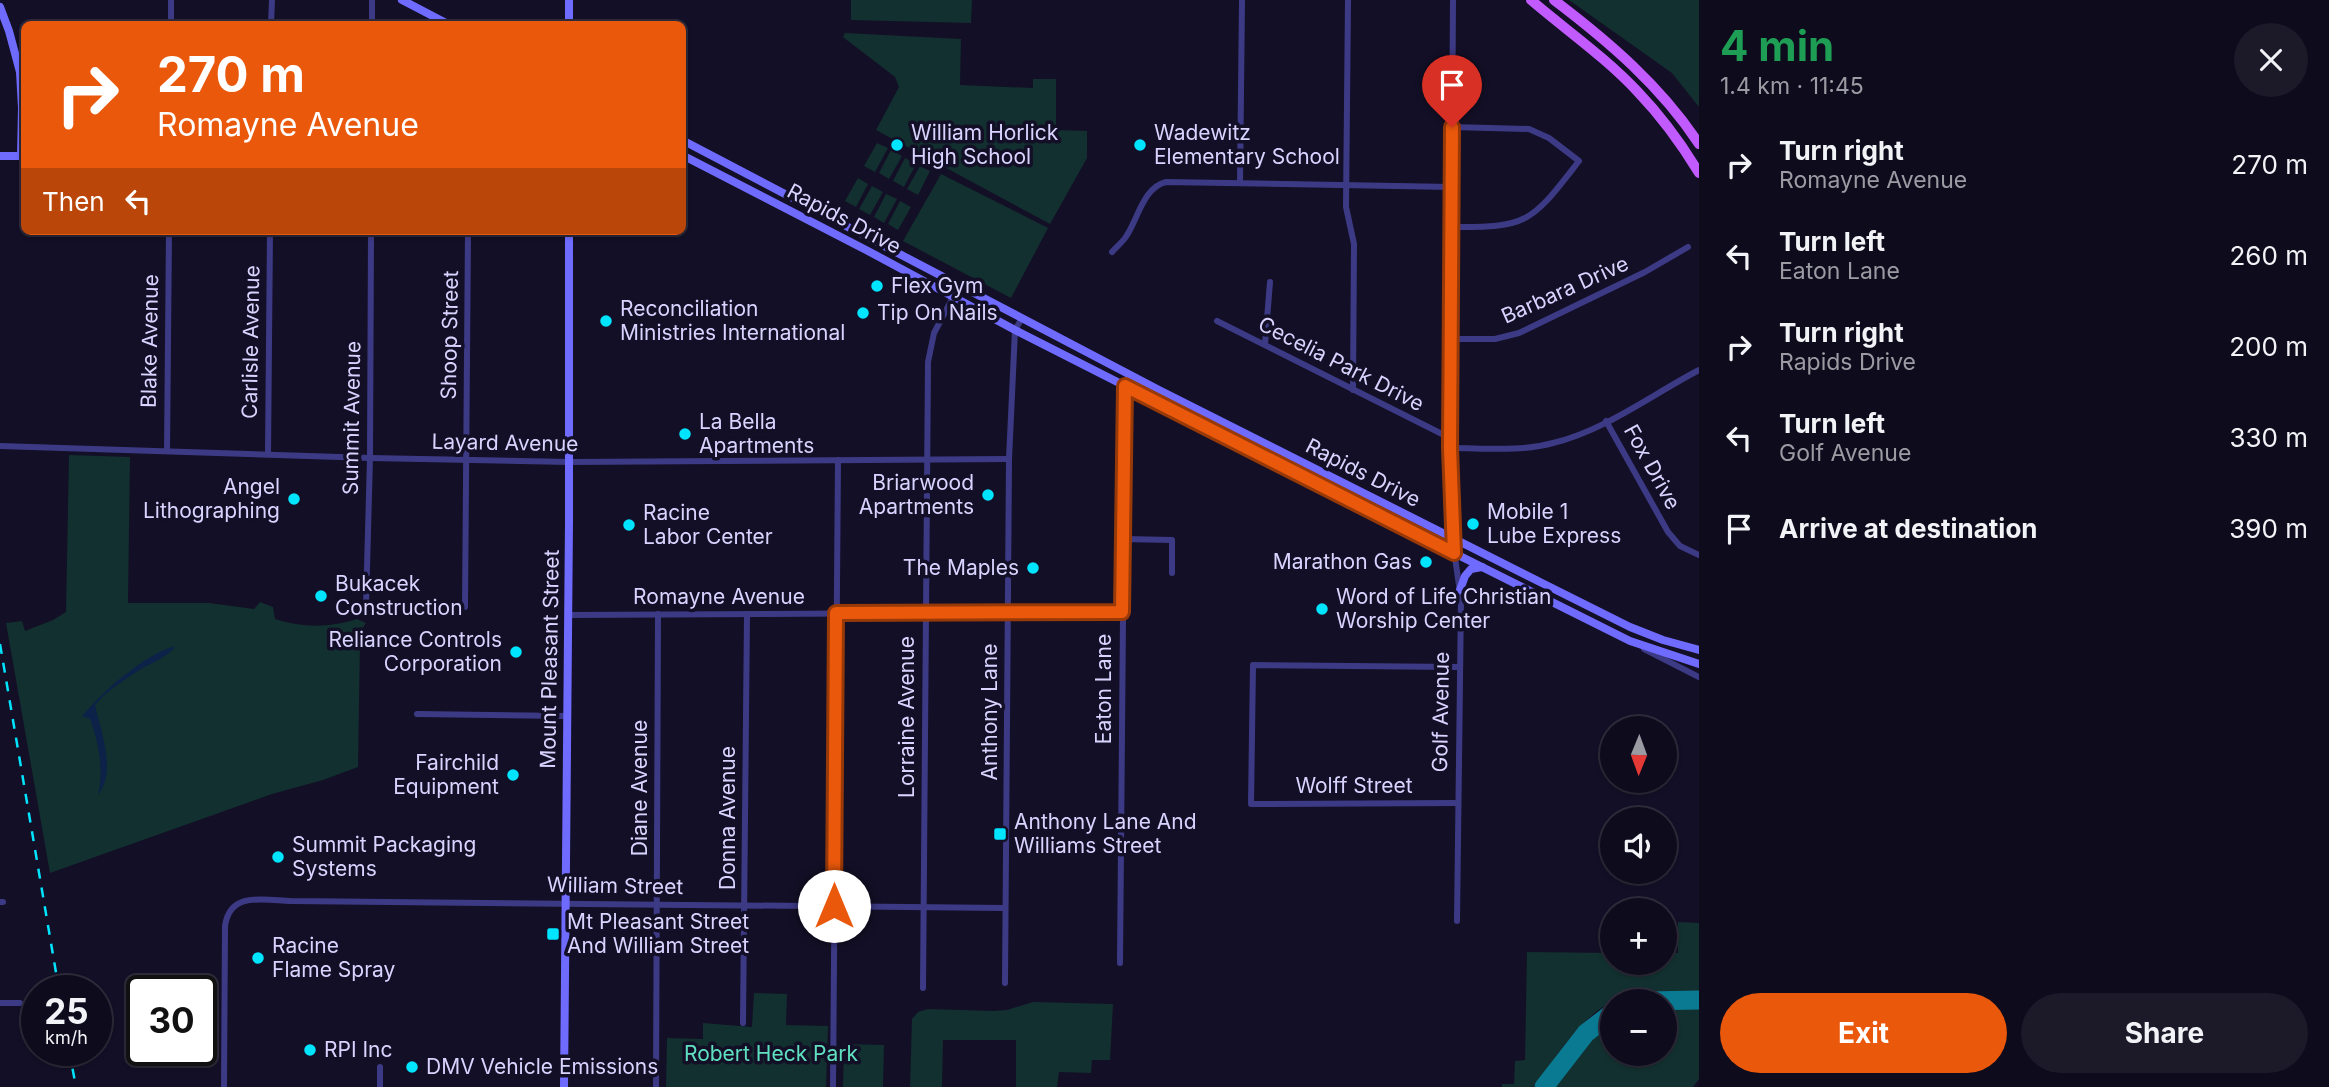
<!DOCTYPE html>
<meta charset="utf-8">
<style>
:root{--surface:#0e0b1c;--page:#1c1929;--text:#f1f3f6;--muted:#9b9ba3;--line:#2e2b3b;--accent:#ea580c}
body{margin:0;font-family:Inter,sans-serif;background:var(--page);color:var(--text);height:100vh;display:flex;flex-direction:column;font-size:26px;white-space:nowrap}
*{box-sizing:border-box;margin:0}
p{font-size:23px;color:var(--muted)}
.icon{flex:none;width:38px;height:38px;fill:none;stroke:currentColor;stroke-width:2;stroke-linecap:round;stroke-linejoin:round}
.map{position:relative;flex:1;overflow:hidden}
.panel{display:flex;flex-direction:column;background:var(--surface);width:630px}
.panel>*{flex:none}
.top-card{position:absolute;left:21px;top:21px;width:665px;height:214px;border-radius:10px;box-shadow:0 2px 5px #0004,0 0 0 2px var(--line);background:#ea580c;color:#fff;overflow:hidden}
.needle{width:46px;rotate:181deg}
.controls{position:absolute;left:1600px;top:716px;display:grid;gap:14px}
.controls a{display:grid;place-items:center;width:77px;height:77px;border-radius:50%;background:var(--surface);box-shadow:0 2px 5px #0004,0 0 0 2px var(--line);font-size:35px}
.speed{position:absolute;left:21px;top:975px;display:flex;gap:14px;font-size:35px;font-weight:700;text-align:center}
.speed>*{display:grid;place-content:center;width:91px;height:91px;border-radius:50%;background:var(--surface);box-shadow:0 2px 5px #0004,0 0 0 2px var(--line);line-height:1}
.speed small{font-size:18px;font-weight:400}
.speed .limit{border:4px solid #111;border-radius:10px;background:#fff;color:#111}
.pin{position:absolute;display:grid;place-items:center;width:60px;height:60px;color:#fff;margin:-72px -30px;border-radius:50% 50% 50% 0;rotate:-45deg;box-shadow:0 0 7px #0007}
.pin .icon{rotate:45deg}
.me{position:absolute;width:77px;margin:-38px;rotate:0deg;stroke-linejoin:round;filter:drop-shadow(0 0 5px #0008)}
.turn{display:flex;align-items:center;gap:24px;height:147px;padding:0 21px;font-size:32px}
.turn .icon{width:91px;height:91px;stroke-width:2.5}
.turn b{display:block;font-size:49px;line-height:60px}
.then{display:flex;align-items:center;height:66px;padding:0 21px;background:#0003;gap:14px;font-size:26px}
.round{display:grid;place-items:center;flex:none;width:74px;height:74px;border-radius:37px;background:var(--page)}
.summary{display:flex;align-items:center;justify-content:space-between;height:119px;padding:0 21px}
h1{font-size:42px;font-weight:700;line-height:52px;color:#1e9e55}
.primary-button{display:flex;gap:14px;margin-top:auto;padding:14px 21px}
.primary-button a{flex:1;height:80px;border-radius:42px;background:var(--accent);color:#fff;font-size:28px;font-weight:700;line-height:80px;text-align:center}
.primary-button a+a{background:var(--page);color:var(--text)}
ul{padding:0;list-style:none}
li{display:flex;align-items:center;gap:21px;height:91px;padding:0 21px}
li div{flex:1}
li b{display:block;font-size:26px}
li em{font-style:normal}
main{display:flex;flex:1;min-height:0}
.map>svg:first-child{display:block}
.green{fill:#12302f}
.water{fill:#0c2248}
.lines{fill:none;stroke-linecap:round;stroke-linejoin:round}
.taxiway{stroke:#0a7a92;stroke-width:19}
.street{stroke:#3d3a85;stroke-width:6}
.secondary{stroke:#6f6bff;stroke-width:8}
.primary{stroke:#c25bff;stroke-width:10}
.rail{stroke:#00e5ff;stroke-width:2.5;stroke-dasharray:10 9;stroke-linecap:butt}
.route-casing{stroke:#983908;stroke-width:18}
.route{stroke:#ea580c;stroke-width:12}
.poi-dot{fill:#00e5ff;stroke:#130f26;stroke-width:2.5}
.labels{text-anchor:middle;stroke-width:7;stroke-linejoin:round;paint-order:stroke}
.poi-label{font-size:21px;fill:#d9d4ff;stroke:#130f26;text-anchor:start}
.street-label{font-size:21px;fill:#d9d4ff;stroke:#130f26}
.park-label{font-size:21px;fill:#5fe0c0;stroke:#130f26}
</style>
<main>
<div class="map">
<svg width="1699" height="1087" viewBox="0 0 1699 1087">
<rect width="100%" height="100%" fill="#130f26"/>
<g class="green">
<path d="M851 0H972L971 23 851 20Z"/>
<path d="M1569 0H1699V107L1672 73Z"/>
<path d="M845 33 961 39 960 85 1033 88V79H1056V130L1087 131V158L1050 224 876 130 899 87 895 77 843 37Z"/>
<path d="M877 143 888 148 875 172 864 166Z"/>
<path d="M891 150 902 156 889 179 879 173Z"/>
<path d="M905 158 916 164 904 187 893 181Z"/>
<path d="M920 166 930 171 918 195 907 189Z"/>
<path d="M941 174 1048 228 1011 298 903 241Z"/>
<path d="M858 178 868 184 856 207 845 201Z"/>
<path d="M872 186 883 192 870 215 859 209Z"/>
<path d="M886 194 897 199 884 223 874 217Z"/>
<path d="M900 201 911 207 898 230 888 224Z"/>
<path d="M69 455 130 457 128 603H209L254 609 260 602 273 607 275 619C303 628 329 628 357 619L366 623 362 629 360 639 358 767 323 780 272 794 50 873 6 623 22 621 25 631 53 620 66 612Z"/>
<path d="M1678 922 1699 923V992C1671 991 1639 989 1613 1001 1580 1017 1556 1058 1533 1087H1502V1084H1514L1515 1061 1525 1060 1527 952 1612 953V962H1664V953H1678Z"/>
<path d="M754 993 787 994 786 1025 828 1026 826 1087H666L667 1038 703 1039V1023L752 1027Z"/>
<path d="M1033 1002 1113 1004 1110 1060H1092L1091 1073 1059 1072 1057 1087H1016V1040H943L942 1087H910L912 1019 918 1012 928 1009 993 1011 1007 1010Z"/>
<path d="M1664 1008H1699V1079L1693 1087H1554L1588 1043 1612 1023V1054H1664Z"/>
<path d="M844 1044 884 1045 883 1087H843Z"/>
</g>
<path class="water" d="M175 646C168 658 150 663 138 671 123 681 106 691 95 705 101 732 117 771 98 795 104 769 99 744 90 719L82 716C105 690 140 657 175 646Z"/>
<g class="lines">
<g class="taxiway">
<path d="M1646 1001 1699 1000"/>
<path d="M1544 1087 1586 1033 1612 1013"/>
</g>
<g class="street">
<path d="M1348 0 1346 207 1354 244 1353 390"/>
<path d="M1453 0 1450 448 1452 537 1461 599 1457 921"/>
<path d="M171 24V0"/>
<path d="M271 24 272 0"/>
<path d="M372 24V0"/>
<path d="M1240 183 1242 0"/>
<path d="M1452 227C1530 228 1532 221 1579 161L1549 138 1529 129 1452 127"/>
<path d="M1112 252C1117 246 1124 241 1127 235 1138 218 1144 187 1166 182L1452 187"/>
<path d="M1217 321 1450 438"/>
<path d="M1451 339H1495L1519 333 1645 272 1688 247"/>
<path d="M1265 344 1270 282"/>
<path d="M1606 421 1668 532 1680 546 1699 555"/>
<path d="M0 446 370 458 569 462 1009 459"/>
<path d="M1450 448C1484 448 1520 452 1553 443 1604 431 1653 394 1699 370"/>
<path d="M167 451 169 231"/>
<path d="M268 454 270 231"/>
<path d="M1123 539 1172 540V573"/>
<path d="M366 605 370 458 371 231"/>
<path d="M465 607 468 231"/>
<path d="M568 615 1122 612"/>
<path d="M1644 649 1699 677"/>
<path d="M417 714 566 716"/>
<path d="M1457 803 1251 804 1253 665 1459 667"/>
<path d="M0 902H3"/>
<path d="M1120 963 1125 386 1130 375"/>
<path d="M1005 983 1009 459 1015 330 1022 318"/>
<path d="M923 988 928 362 934 333 959 286"/>
<path d="M0 1003H20"/>
<path d="M743 1023 747 614"/>
<path d="M380 1067V1087"/>
<path d="M224 1087 225 926C230 891 264 900 291 901L1005 908"/>
<path d="M656 1087 658 614"/>
<path d="M833 1087 838 460"/>
</g>
<g class="secondary">
<path d="M402 0 448 24"/>
<path d="M569 0V24"/>
<path d="M0 7 9 31 20 72 22 108 21 156H0"/>
<path d="M682 140 1159 390 1548 586 1630 627 1663 640 1699 650"/>
<path d="M682 155 868 251 1015 330 1454 553 1630 641 1699 664"/>
<path d="M1460 590 1465 576 1471 569 1482 567"/>
<path d="M564 1087 569 522V231"/>
</g>
<g class="primary">
<path d="M1531 0C1566 30 1605 57 1637 91 1661 116 1681 143 1699 173"/>
<path d="M1554 0C1608 41 1661 86 1699 144"/>
</g>
<g class="rail">
<path d="M0 644 59 990"/>
<path d="M69 1050 76 1087"/>
</g>
</g>
<g class="lines">
<g class="route-casing">
<path id="route" d="M834 906 836 613 1122 612 1125 386 1454 553 1450 448 1452 127"/>
</g>
<use href="#route" class="route"/>
</g>
<g class="poi-dot">
<circle cx="897" cy="145" r="7"/>
<circle cx="1140" cy="145" r="7"/>
<circle cx="877" cy="286" r="7"/>
<circle cx="863" cy="313" r="7"/>
<circle cx="606" cy="321" r="7"/>
<circle cx="685" cy="434" r="7"/>
<circle cx="988" cy="495" r="7"/>
<circle cx="294" cy="499" r="7"/>
<circle cx="1473" cy="524" r="7"/>
<circle cx="629" cy="525" r="7"/>
<circle cx="1426" cy="562" r="7"/>
<circle cx="1033" cy="568" r="7"/>
<circle cx="321" cy="596" r="7"/>
<circle cx="1322" cy="609" r="7"/>
<circle cx="516" cy="652" r="7"/>
<circle cx="513" cy="775" r="7"/>
<rect x="993" y="827" width="14" height="14" rx="3.5"/>
<circle cx="278" cy="857" r="7"/>
<rect x="546" y="927" width="14" height="14" rx="3.5"/>
<circle cx="258" cy="958" r="7"/>
<circle cx="310" cy="1050" r="7"/>
<circle cx="412" cy="1067" r="7"/>
</g>
<g class="labels">
<g class="poi-label">
<text x="911" y="140">William Horlick<tspan x="911" dy="24">High School</tspan></text>
<text x="1154" y="140">Wadewitz<tspan x="1154" dy="24">Elementary School</tspan></text>
<text x="891" y="293">Flex Gym</text>
<text x="620" y="316">Reconciliation<tspan x="620" dy="24">Ministries International</tspan></text>
<text x="877" y="320">Tip On Nails</text>
<text x="699" y="429">La Bella<tspan x="699" dy="24">Apartments</tspan></text>
<text x="974" y="490" text-anchor="end">Briarwood<tspan x="974" dy="24">Apartments</tspan></text>
<text x="280" y="494" text-anchor="end">Angel<tspan x="280" dy="24">Lithographing</tspan></text>
<text x="1487" y="519">Mobile 1<tspan x="1487" dy="24">Lube Express</tspan></text>
<text x="643" y="520">Racine<tspan x="643" dy="24">Labor Center</tspan></text>
<text x="1412" y="569" text-anchor="end">Marathon Gas</text>
<text x="1019" y="575" text-anchor="end">The Maples</text>
<text x="335" y="591">Bukacek<tspan x="335" dy="24">Construction</tspan></text>
<text x="1336" y="604">Word of Life Christian<tspan x="1336" dy="24">Worship Center</tspan></text>
<text x="502" y="647" text-anchor="end">Reliance Controls<tspan x="502" dy="24">Corporation</tspan></text>
<text x="499" y="770" text-anchor="end">Fairchild<tspan x="499" dy="24">Equipment</tspan></text>
<text x="1014" y="829">Anthony Lane And<tspan x="1014" dy="24">Williams Street</tspan></text>
<text x="292" y="852">Summit Packaging<tspan x="292" dy="24">Systems</tspan></text>
<text x="567" y="929">Mt Pleasant Street<tspan x="567" dy="24">And William Street</tspan></text>
<text x="272" y="953">Racine<tspan x="272" dy="24">Flame Spray</tspan></text>
<text x="324" y="1057">RPI Inc</text>
<text x="426" y="1074">DMV Vehicle Emissions</text>
</g>
<g class="street-label">
<text transform="translate(844 219) rotate(28)" y="7">Rapids Drive</text>
<text transform="translate(1565 290) rotate(-24)" y="7">Barbara Drive</text>
<text transform="translate(450 335) rotate(-89)" y="7">Shoop Street</text>
<text transform="translate(150 341) rotate(-89)" y="7">Blake Avenue</text>
<text transform="translate(251 342) rotate(-89)" y="7">Carlisle Avenue</text>
<text transform="translate(1341 364) rotate(27)" y="7">Cecelia Park Drive</text>
<text transform="translate(352 418) rotate(-89)" y="7">Summit Avenue</text>
<text transform="translate(505 443) rotate(1)" y="7">Layard Avenue</text>
<text transform="translate(1652 467) rotate(61)" y="7">Fox Drive</text>
<text transform="translate(1363 473) rotate(27)" y="7">Rapids Drive</text>
<text x="719" y="604">Romayne Avenue</text>
<text transform="translate(550 659) rotate(-89)" y="7">Mount Pleasant Street</text>
<text transform="translate(1104 689) rotate(-90)" y="7">Eaton Lane</text>
<text transform="translate(990 712) rotate(-90)" y="7">Anthony Lane</text>
<text transform="translate(1441 712) rotate(-89)" y="7">Golf Avenue</text>
<text transform="translate(907 717) rotate(-90)" y="7">Lorraine Avenue</text>
<text x="1354" y="793">Wolff Street</text>
<text transform="translate(640 788) rotate(-90)" y="7">Diane Avenue</text>
<text transform="translate(728 818) rotate(-90)" y="7">Donna Avenue</text>
<text transform="translate(615 886) rotate(1)" y="7">William Street</text>
</g>
<g class="park-label">
<text x="771" y="1061">Robert Heck Park</text>
</g>
</g>
</svg>
<div class="controls">
<a><svg class="needle" viewBox="-14 -14 28 28"><path d="M0-13l5 13h-10z" fill="#e53935"/><path d="M0 13l5-13h-10z" fill="#9b9ba3"/></svg></a>
<a><svg class="icon" aria-label="sound" viewBox="0 0 24 24"><path d="M4 9h4l5-4v14l-5-4H4zM17 9q2 3 0 6"/></svg></a>
<a>+</a>
<a>−</a>
</div>
<div class="speed"><div>25<small>km/h</small></div><div class="limit">30</div></div>
<div class="pin" style="left:1452px;top:127px;background:#d93025"><svg class="icon" aria-label="arrive" viewBox="0 0 24 24"><path d="M6 21V4h12l-3 4 3 4H6"/></svg></div>
<svg class="me" style="left:834px;top:906px" viewBox="-20 -20 40 40"><circle r="19" fill="#fff"/><path d="M0-13L10 11 0 6-10 11z" fill="#ea580c"/></svg>
<div class="top-card">
<div class="turn"><svg class="icon" aria-label="right" viewBox="0 0 24 24"><path d="M7 20v-9h11M14 6l5 5-5 5"/></svg><div><b>270 m</b>Romayne Avenue</div></div>
<div class="then">Then<svg class="icon" aria-label="left" viewBox="0 0 24 24"><path d="M17 20v-9H6M10 6l-5 5 5 5"/></svg></div>
</div>
</div>
<section class="panel">
<div class="summary"><div><h1>4 min</h1><p>1.4 km · 11:45</p></div><a class="round"><svg class="icon" aria-label="close" viewBox="0 0 24 24"><path d="M6 6l12 12M18 6L6 18"/></svg></a></div>
<ul>
<li><svg class="icon" aria-label="right" viewBox="0 0 24 24"><path d="M7 20v-9h11M14 6l5 5-5 5"/></svg><div><b>Turn right</b><p>Romayne Avenue</p></div><em>270 m</em></li>
<li><svg class="icon" aria-label="left" viewBox="0 0 24 24"><path d="M17 20v-9H6M10 6l-5 5 5 5"/></svg><div><b>Turn left</b><p>Eaton Lane</p></div><em>260 m</em></li>
<li><svg class="icon" aria-label="right" viewBox="0 0 24 24"><path d="M7 20v-9h11M14 6l5 5-5 5"/></svg><div><b>Turn right</b><p>Rapids Drive</p></div><em>200 m</em></li>
<li><svg class="icon" aria-label="left" viewBox="0 0 24 24"><path d="M17 20v-9H6M10 6l-5 5 5 5"/></svg><div><b>Turn left</b><p>Golf Avenue</p></div><em>330 m</em></li>
<li><svg class="icon" aria-label="arrive" viewBox="0 0 24 24"><path d="M6 21V4h12l-3 4 3 4H6"/></svg><div><b>Arrive at destination</b></div><em>390 m</em></li>
</ul>
<div class="primary-button"><a>Exit</a><a>Share</a></div>
</section>
</main>
